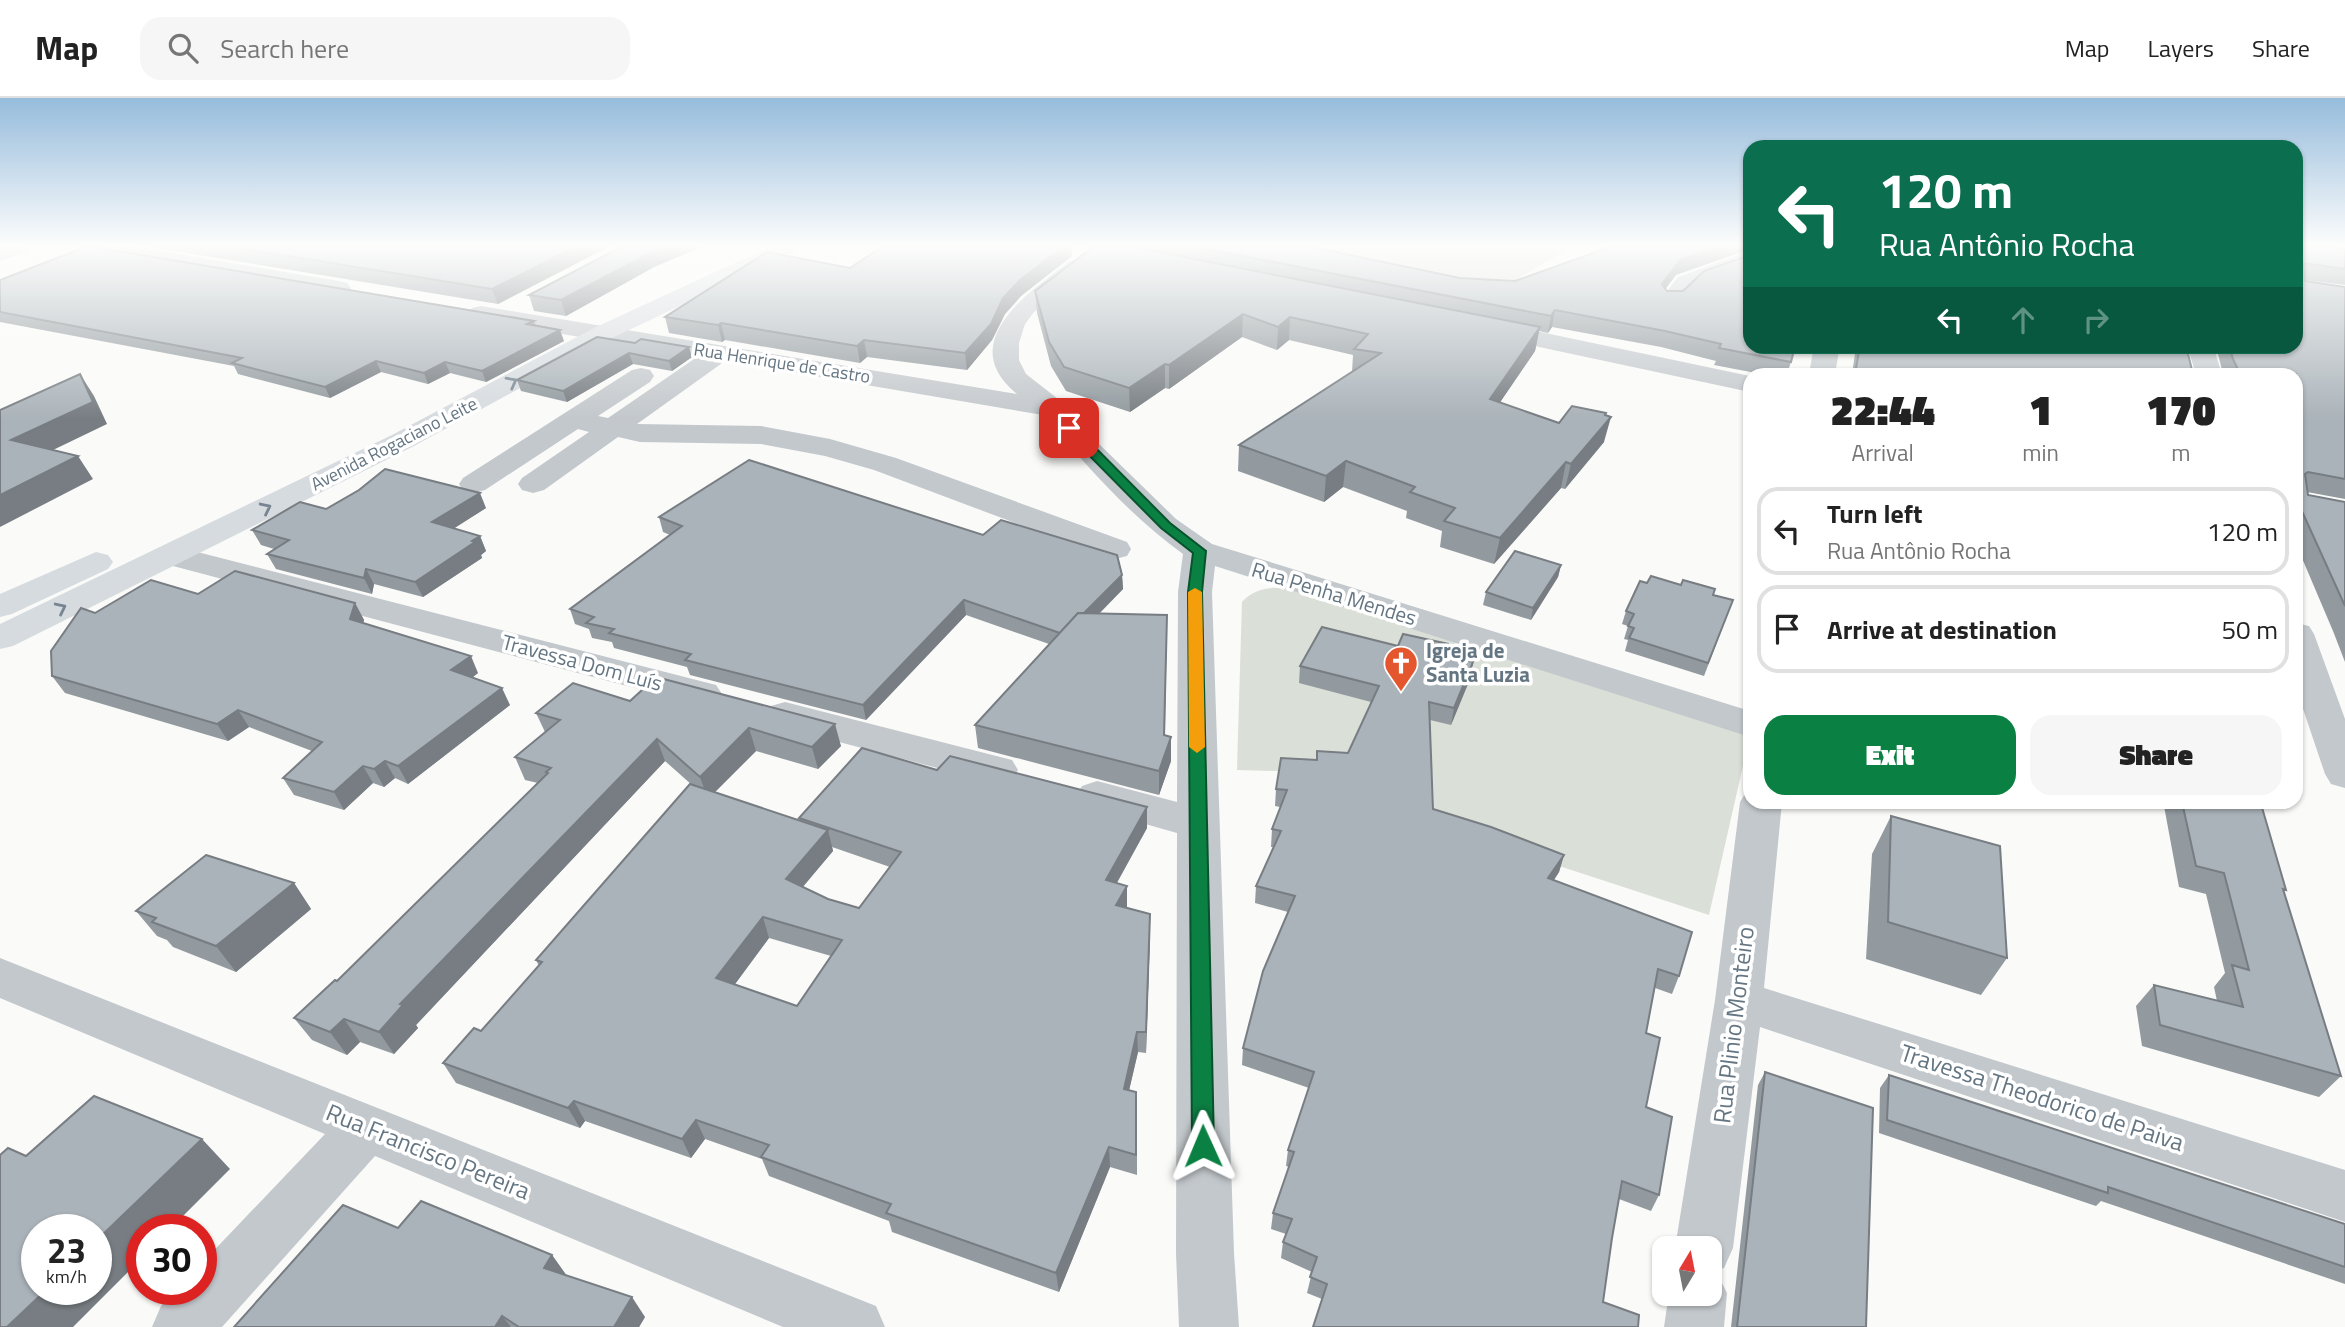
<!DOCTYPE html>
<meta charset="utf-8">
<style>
:root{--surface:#fff;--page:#f6f6f6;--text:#222;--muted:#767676;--line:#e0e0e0;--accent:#0b8043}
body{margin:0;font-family:"Titillium Web",sans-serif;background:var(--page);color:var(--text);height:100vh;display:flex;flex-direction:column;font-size:26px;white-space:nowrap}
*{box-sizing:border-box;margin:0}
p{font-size:23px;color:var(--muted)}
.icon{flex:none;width:38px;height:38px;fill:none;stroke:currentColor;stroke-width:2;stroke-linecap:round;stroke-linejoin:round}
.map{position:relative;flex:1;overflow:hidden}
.side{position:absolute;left:1743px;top:270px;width:560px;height:441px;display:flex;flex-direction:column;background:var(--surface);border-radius:21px;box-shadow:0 2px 5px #0004}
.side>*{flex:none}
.top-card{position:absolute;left:1743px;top:42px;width:560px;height:214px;border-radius:21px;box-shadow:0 2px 5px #0004;background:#0b6e4f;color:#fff;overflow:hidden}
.needle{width:46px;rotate:10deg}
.fabs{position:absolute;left:1652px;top:1138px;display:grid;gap:14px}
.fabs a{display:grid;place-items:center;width:70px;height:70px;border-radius:14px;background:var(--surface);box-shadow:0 2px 5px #0004;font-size:35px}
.speed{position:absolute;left:21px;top:1116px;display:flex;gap:14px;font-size:35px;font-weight:700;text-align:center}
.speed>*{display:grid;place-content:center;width:91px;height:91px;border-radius:50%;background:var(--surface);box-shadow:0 2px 5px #0004;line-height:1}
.speed small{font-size:18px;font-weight:400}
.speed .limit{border:10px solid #d22;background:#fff;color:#111}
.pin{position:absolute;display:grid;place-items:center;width:60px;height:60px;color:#fff;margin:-30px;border-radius:14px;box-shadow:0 4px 10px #0006}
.me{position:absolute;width:77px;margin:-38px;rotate:359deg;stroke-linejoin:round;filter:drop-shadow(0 0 5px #0008)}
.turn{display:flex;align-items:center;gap:24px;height:147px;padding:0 21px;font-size:32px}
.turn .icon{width:91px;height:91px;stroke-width:2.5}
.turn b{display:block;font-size:49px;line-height:60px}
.lanes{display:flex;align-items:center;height:66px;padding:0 21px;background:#0003;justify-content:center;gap:35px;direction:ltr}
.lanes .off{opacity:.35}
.eta{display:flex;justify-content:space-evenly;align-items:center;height:119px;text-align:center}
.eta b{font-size:42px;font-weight:800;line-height:49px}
.cta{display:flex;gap:14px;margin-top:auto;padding:14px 21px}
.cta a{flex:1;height:80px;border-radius:21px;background:var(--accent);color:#fff;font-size:28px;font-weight:800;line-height:80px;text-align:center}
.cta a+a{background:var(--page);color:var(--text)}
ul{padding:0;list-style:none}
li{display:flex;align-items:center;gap:21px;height:88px;margin:0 14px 10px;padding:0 7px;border:4px solid var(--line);border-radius:21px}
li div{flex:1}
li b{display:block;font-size:26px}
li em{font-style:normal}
header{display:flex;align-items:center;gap:42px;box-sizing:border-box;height:98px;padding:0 35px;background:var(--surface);border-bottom:2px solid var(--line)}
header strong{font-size:33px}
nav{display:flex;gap:38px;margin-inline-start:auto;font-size:24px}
.search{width:490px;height:63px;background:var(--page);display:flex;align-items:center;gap:18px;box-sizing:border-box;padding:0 24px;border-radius:21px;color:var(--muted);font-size:26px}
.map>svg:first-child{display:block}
.green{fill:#dadfd7}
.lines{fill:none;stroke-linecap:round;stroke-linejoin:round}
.minor{fill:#c3c8cc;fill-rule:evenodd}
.major{fill:#d6dbdf;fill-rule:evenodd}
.wall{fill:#929a9f;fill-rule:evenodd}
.shaded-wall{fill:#777d82}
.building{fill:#aab3b9;stroke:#777d82;stroke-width:2;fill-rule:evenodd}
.oneway{stroke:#768591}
.route{fill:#0b8043;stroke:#07532c;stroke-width:2}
.slow{fill:#f59e0b}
.labels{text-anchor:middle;stroke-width:7;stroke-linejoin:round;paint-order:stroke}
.far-street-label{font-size:18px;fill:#657683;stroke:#fff}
.street-label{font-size:21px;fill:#657683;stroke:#fff}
.poi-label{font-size:21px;font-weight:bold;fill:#657683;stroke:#fff;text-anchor:start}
.near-street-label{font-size:24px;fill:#657683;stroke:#fff}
</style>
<header>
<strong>Map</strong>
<div class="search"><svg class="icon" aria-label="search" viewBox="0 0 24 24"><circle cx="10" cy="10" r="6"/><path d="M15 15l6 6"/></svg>Search here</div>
<nav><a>Map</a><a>Layers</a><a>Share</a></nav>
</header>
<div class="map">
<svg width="2345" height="1229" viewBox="0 0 2345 1229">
<rect width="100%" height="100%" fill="#fafaf8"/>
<g class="green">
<path d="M1259 149H1571L1493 196Z"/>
<path d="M1287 489 1750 637 1709 817 1434 727 1433 677 1237 672 1242 504C1255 490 1269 490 1287 489Z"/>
</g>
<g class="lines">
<g class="minor">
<path d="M0 149H29L26 154 0 163Z"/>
<path d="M87 149H136L339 183 347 185 351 190 347 195 339 197 98 156 90 154Z"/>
<path d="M1750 153V168C1736 173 1704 181 1693 190 1682 201 1682 212 1663 207L1660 202 1678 179Z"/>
<path d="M1076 162 1084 164 1087 169 1084 174 1034 214 1025 226 1019 245V262L1026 276 1062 304 1097 344 1176 421 1212 446 1750 613V639L1215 468 1212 494 1234 1155 1239 1229H1179L1176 1155 1177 735 1082 708 1076 698 1082 688 1097 683 1177 704 1178 494 1183 456C1130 418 1085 366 1043 317L725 263 637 326 761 328 830 341 896 360 1127 444 1131 451 1127 458 1115 461 1103 458 874 372 825 358 761 346 640 344 618 339 544 392 533 395 522 392 518 386 522 380 589 334 578 331 485 392 474 395 463 392 459 386 463 380 632 272 641 270 650 272 654 278 650 284 598 318 608 320 697 259 481 222 472 220 469 215 472 210 481 208 1017 296C954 245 1028 195 1068 164Z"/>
<path d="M1488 223 1750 278V294L1479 236 1475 231 1479 226Z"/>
<path d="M1814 248H1840L1835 276H1809Z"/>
<path d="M2187 248H2213L2222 276H2196Z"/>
<path d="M170 447 716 587 722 596 716 605 703 608 158 464 154 457 158 450Z"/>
<path d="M2296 525 2309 528 2314 536 2345 621V690L2331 686 2325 676 2296 590Z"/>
<path d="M785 604 1012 662 1018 672 1012 682 998 686 771 626 766 617 771 608Z"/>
<path d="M1750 692V704H1782L1764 890 2345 1072V1124L1760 929 1733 1150 1724 1170 1716 1173 1727 1195 1724 1229H1664L1669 1195H1710V1150H1675L1715 902 1740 704 1746 694Z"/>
<path d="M0 860 876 1208 885 1229H783L375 1058 222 1229H152L161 1208 176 1192H201V1166L325 1036 0 900Z"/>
</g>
<g class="major">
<path d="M769 149H797L794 154 612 240 412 349 13 548 0 551V526L392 337 594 230Z"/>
<path d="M96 454 108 457 113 464 108 471 12 516 0 519V496Z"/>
</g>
</g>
<g class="wall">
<path d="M150 149H608L498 206Z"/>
<path d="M621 149H701L654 169 566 218 534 213 529 197Z"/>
<path d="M882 149H1071L1072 158 1021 198 1005 216 992 242 967 272 867 259 860 265 725 242 722 244 669 235 665 219 850 170Z"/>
<path d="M1093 149H1311L1460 180 1515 183 1676 177 1665 191 1667 193 1791 264 1787 276H1761L1714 267 1716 263 1661 249 1552 229 1548 235 1539 233 1535 253 1500 304 1559 325 1605 317 1604 344 1565 391 1561 390 1494 466 1440 449 1442 433 1406 420 1407 413 1343 389 1324 404 1238 373 1239 347 1352 274 1353 257 1289 242 1277 252 1242 239 1169 291 1165 290 1130 314 1066 293 1051 268 1037 215 1035 193Z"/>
<path d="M2296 149 2345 151V187L2305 182V183L2345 189V401L2307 394 2308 397 2345 404V564L2333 533 2296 446V276H2223L2216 248H2296Z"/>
<path d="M0 182 534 223 536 228 564 243 486 284 450 275 428 286 381 274 330 300 238 276 234 268 0 224Z"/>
<path d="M635 245 692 259 672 273 633 266 567 304 521 293 517 282Z"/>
<path d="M1851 248H2186L2193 276H1852L1855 256 1850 255Z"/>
<path d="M486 410 454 430 480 438 486 453 481 457 482 460 423 499 374 486 372 496 276 471 267 456 274 451 261 447 252 432Z"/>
<path d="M659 419 983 437 1122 477 1123 491 1099 516 1167 517 1165 637 1171 663 1159 697 978 650 975 627 1049 546 966 517 866 622 690 577 687 569 614 550 612 544 592 540 589 531 575 526 570 511 670 437 663 434Z"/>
<path d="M1561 467 1558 479 1531 522 1483 507 1486 494Z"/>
<path d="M1647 485 1681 487 1733 502 1704 578 1625 553 1628 542 1624 541 1628 528 1622 526 1626 513Z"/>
<path d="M198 496 355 505 364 522 363 525 478 575 472 580 510 607 408 686 395 680 384 689 373 685 344 712 294 697 283 680 312 653 249 629 228 643 65 595 52 578 95 515Z"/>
<path d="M1453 547 1451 558 1473 564 1470 581 1451 627 1430 622 1433 711 1564 757 1559 774 1554 782 1679 878 1672 896 1655 890 1646 935V1009L1659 1097 1651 1113 1619 1101 1322 1201 1307 1195 1312 1174 1281 1160 1283 1144 1286 1136 1271 1131 1273 1115 1289 1069 1286 1068 1288 1052 1309 990 1242 967 1243 950 1288 814 1255 805 1256 788 1273 749H1271L1272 731 1280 709 1275 708 1276 691 1317 662 1348 655 1371 604 1299 585 1300 568Z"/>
<path d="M630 603 841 648 818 671 756 653 714 695 800 723 799 720 937 672 1147 730 1117 785 1127 808V810L1150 837 1146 955 1138 954 1129 992 1137 1014V1077L1110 1069 1059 1194 892 1134 889 1123 769 1078 762 1061 705 1041 691 1060 585 1023 580 1030 456 985 443 965 481 933 539 868 536 862 692 687 665 663 416 927 418 930 394 956 360 944 347 957 312 942 294 920 337 883 538 685 525 682 515 659 545 634 536 615ZM832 749 890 769 859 810 828 801 802 789 833 753ZM769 840 831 858 797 908 735 886Z"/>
<path d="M2167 704H2251L2286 792 2284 794 2341 978 2319 999 2142 948 2136 908 2154 887 2217 903 2214 889 2225 875 2206 796 2179 789 2164 708Z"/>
<path d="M1891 718 2007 860 1981 897 1866 861 1872 756Z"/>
<path d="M294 785 311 811 236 874 173 849 167 842 157 838 136 813Z"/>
<path d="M1765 974 1866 1229H1731L1758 987Z"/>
<path d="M1889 977 2345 1126V1186L2101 1103 2096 1108 1879 1035 1880 990Z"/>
<path d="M398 1130 552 1157 566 1177 645 1219 639 1229H234Z"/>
</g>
<g class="shaded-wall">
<path d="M575 149H608L498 206 492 191Z"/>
<path d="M664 149H701L654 169 566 218 561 202 650 155Z"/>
<path d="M1063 149H1071L1072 158 1021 198 1005 216 992 242 967 272 965 255 1003 200 1020 182Z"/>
<path d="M1718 149H1750V151L1676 177 1657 202 1662 186 1680 162Z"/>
<path d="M1555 212 1552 229 1548 235 1551 218Z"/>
<path d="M1243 216 1242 239 1169 291V267Z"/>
<path d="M1290 219 1289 242 1277 252 1278 229Z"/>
<path d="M721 225 725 242 722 244 718 227Z"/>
<path d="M1540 229 1535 253 1486 325 1490 301Z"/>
<path d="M560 232 564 243 486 284 482 273Z"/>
<path d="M864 242 867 259 860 265 857 248Z"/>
<path d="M689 249 692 259 672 273 669 263Z"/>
<path d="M629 255 633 266 567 304 563 293Z"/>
<path d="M376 263 381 274 330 300 325 289Z"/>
<path d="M445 264 450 275 428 286 424 275Z"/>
<path d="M1165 266V290L1130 314 1129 290Z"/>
<path d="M80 276 94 298 107 326 26 365 11 342Z"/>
<path d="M1611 319 1604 344 1565 391 1571 366Z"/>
<path d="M78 358 93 381 0 429V397Z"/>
<path d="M1346 363 1343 389 1324 404 1326 378Z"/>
<path d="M1566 364 1561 390 1494 466 1500 440Z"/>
<path d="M480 395 486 410 439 440 432 424Z"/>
<path d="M480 438 486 453 481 457 482 460 423 499 415 484Z"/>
<path d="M1561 467 1558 479 1531 522 1533 510Z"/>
<path d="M366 471 374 486 372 496 364 480Z"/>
<path d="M1122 477 1123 491 1064 551 1063 536Z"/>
<path d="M964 502 966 517 866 622 863 607Z"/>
<path d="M355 505 364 522 359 538 350 521Z"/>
<path d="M1167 517 1164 658 1171 639V663L1159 697V673Z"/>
<path d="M471 558 478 575 459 589 451 572Z"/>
<path d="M1473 564 1470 581 1451 627 1454 610Z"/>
<path d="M502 590 510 607 408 686 398 668Z"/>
<path d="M238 612 249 629 228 643 217 626Z"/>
<path d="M835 626 841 648 818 671 812 649Z"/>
<path d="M749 630 756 653 708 701 700 679Z"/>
<path d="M657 641 665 663 416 927 418 930 394 956 379 934 400 906Z"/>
<path d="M385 663 395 680 384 689 374 671Z"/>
<path d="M363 668 373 685 344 712 334 694Z"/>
<path d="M1147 709V730L1107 802 1106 782Z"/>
<path d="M828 732 833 753 792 802 786 781Z"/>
<path d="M1564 757 1559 774 1543 798 1548 780Z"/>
<path d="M294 785 311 811 236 874 216 848Z"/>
<path d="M1127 788V808L1117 827 1116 807Z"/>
<path d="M1150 816V837L1146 955V934Z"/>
<path d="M763 819 769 840 724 901 716 880Z"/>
<path d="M344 921 360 944 347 957 330 934Z"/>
<path d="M1137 934 1138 954 1125 1010 1124 991Z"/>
<path d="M574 1003 585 1023 580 1030 568 1010Z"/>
<path d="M696 1022 705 1041 691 1060 682 1041Z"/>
<path d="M202 1041 230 1071 169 1132H142V1160L73 1229H7L46 1192H96V1143Z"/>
<path d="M1109 1049 1110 1069 1059 1194 1056 1175Z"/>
<path d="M552 1157 567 1178 544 1170Z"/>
<path d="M632 1199 645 1219 639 1229H614Z"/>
<path d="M502 1218 511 1229H495Z"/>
</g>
<g class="building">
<path d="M85 149H94L534 223 527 226 560 232 482 273 445 264 424 275 376 263 325 289 232 265 242 260 0 214V182Z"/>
<path d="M232 149H575L492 191Z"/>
<path d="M621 149H664L650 155 561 202 529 197Z"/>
<path d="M882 149H1063L1020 182 1003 200 991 226 965 255 864 242 857 248 721 225 718 227 665 219 767 154 850 170Z"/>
<path d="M1093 149H1133L1540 229 1490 301 1559 325 1572 308 1606 315 1605 317 1611 319 1571 366 1566 364 1500 440 1444 423 1455 410 1410 394 1415 389 1346 363 1326 378 1239 347 1381 255 1354 251 1368 236 1290 219 1278 229 1243 216 1169 267 1165 266 1129 290 1064 269 1049 244 1035 193Z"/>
<path d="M1196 149H1311L1460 180 1515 183 1610 149H1718L1680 162 1662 186 1667 193H1683L1704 173 1750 157V248H1795L1791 264 1719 250 1721 246 1665 233 1555 212 1551 218Z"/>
<path d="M2296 149H2328L2345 151V171L2303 165 2305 183 2345 189V381L2308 374 2305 376 2308 397 2345 404V508L2296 400V276H2240L2233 261 2229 248H2296Z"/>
<path d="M597 239 635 245 641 241 689 249 669 263 629 255 563 293 517 282Z"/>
<path d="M1860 248H2186L2193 276H1855Z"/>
<path d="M80 276 93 304 11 342 78 358 0 397V312Z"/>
<path d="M749 362 983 437 1001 422 1117 457 1122 477 1083 516 1078 515 1060 535 964 502 863 607 685 562 691 556 609 535 614 531 586 525 594 519 570 511 682 428 659 419Z"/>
<path d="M385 371 480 395 432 424 480 438 472 443 475 444 415 484 366 471 364 480 267 456 289 442 252 432 300 404 326 411 359 392Z"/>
<path d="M1515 453 1561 467 1533 510 1486 494Z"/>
<path d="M235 473 355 505 350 521 471 558 451 572 502 590 398 668 385 663 374 671 363 668 334 694 283 680 322 644 238 612 217 626 52 578 51 553 81 510 95 515 151 482 198 496Z"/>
<path d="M1651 478 1681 487 1683 482 1715 491 1713 497 1733 502 1708 565 1629 540 1634 530 1628 528 1634 516 1626 513 1640 483 1647 485Z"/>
<path d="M1078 515 1167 517 1164 637 1171 639 1159 673 975 627Z"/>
<path d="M1322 529 1398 548 1403 536 1453 547 1448 558 1473 564 1454 610 1429 604 1433 711 1491 729 1564 757 1548 780 1692 834 1679 878 1658 871 1646 935 1660 940 1646 1009 1672 1019 1659 1097 1622 1083 1612 1140 1603 1204 1639 1217 1638 1229H1313L1327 1186 1310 1179 1317 1159 1283 1144 1292 1121 1273 1115 1294 1054 1288 1052 1314 974 1243 950 1263 873 1295 798 1256 788 1281 733 1272 731 1287 692 1276 691 1281 660 1317 662V653L1348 655 1379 588 1300 568Z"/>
<path d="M656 579 835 626 812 649 749 630 700 679 657 641 400 906 403 907 379 934 344 921 330 934 294 920 335 882 337 883 548 675 546 674 551 670 515 659 560 622 536 615 573 585 630 603Z"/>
<path d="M862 650 937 672 950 658 1147 709 1106 782 1127 788 1116 807 1150 816 1146 934H1137L1124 991 1136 994V1057L1109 1049 1056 1175 886 1115 891 1106 761 1059 769 1047 696 1022 682 1041 574 1003 568 1010 443 965 474 930 481 933 542 864 536 862 690 686 828 732 786 781 828 801 859 810 901 754 799 720ZM763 819 842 842 797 908 716 880Z"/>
<path d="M2182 704H2251L2261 706 2286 792 2283 791 2341 978 2160 927 2154 887 2243 909 2232 867 2249 872 2224 775 2196 768Z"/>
<path d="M1891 718 2000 748 2007 860 1888 824Z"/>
<path d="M206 757 294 785 216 848 152 824 156 820 136 813Z"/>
<path d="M1765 974 1873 1010 1866 1229H1737Z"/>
<path d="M1889 977 2345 1126V1169L2108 1089V1095L1887 1022Z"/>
<path d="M94 998 202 1041 96 1143V1132H37V1192H46L7 1229H0V1057L8 1050 26 1058Z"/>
<path d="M421 1103 552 1157 544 1170 632 1199 614 1229H519L502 1218 495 1229H234L343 1107 398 1130Z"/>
</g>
<defs><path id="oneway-chevron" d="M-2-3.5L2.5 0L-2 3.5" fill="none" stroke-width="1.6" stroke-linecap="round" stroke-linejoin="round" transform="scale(1.75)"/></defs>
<g class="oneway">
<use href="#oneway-chevron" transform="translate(512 284) rotate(-28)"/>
<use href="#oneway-chevron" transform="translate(266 410) rotate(-26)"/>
<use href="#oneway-chevron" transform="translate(61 510) rotate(-26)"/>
</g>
<linearGradient id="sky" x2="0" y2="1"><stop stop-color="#96bcdc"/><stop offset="0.46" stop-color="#fdfdfc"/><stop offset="1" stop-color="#fdfdfc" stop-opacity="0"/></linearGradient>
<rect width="2345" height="321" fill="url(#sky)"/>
<path class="route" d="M1065 328H1074L1170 425 1206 453 1202 494 1214 1048 1211 1055 1203 1058 1195 1055 1192 1048 1188 494 1193 455 1161 430 1065 333Z"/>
<path class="slow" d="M1195 490 1202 494 1205 649 1197 655 1189 649 1188 494Z"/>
<defs>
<g id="church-pin" transform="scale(1.75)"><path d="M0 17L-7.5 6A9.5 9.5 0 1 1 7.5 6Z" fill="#e4572e" stroke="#fff"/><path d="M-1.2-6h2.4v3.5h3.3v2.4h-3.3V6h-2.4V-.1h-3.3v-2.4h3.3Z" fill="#fff"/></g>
</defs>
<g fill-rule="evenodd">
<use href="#church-pin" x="1401" y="565"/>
</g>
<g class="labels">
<g class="far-street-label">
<text transform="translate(782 265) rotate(9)" y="6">Rua Henrique de Castro</text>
<text transform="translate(394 346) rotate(-27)" y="6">Avenida Rogaciano Leite</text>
</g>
<g class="street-label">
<text transform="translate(1334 496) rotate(17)" y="7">Rua Penha Mendes</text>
<text transform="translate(582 565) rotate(15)" y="7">Travessa Dom Luís</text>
</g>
<g class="poi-label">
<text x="1426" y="560">Igreja de<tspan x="1426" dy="24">Santa Luzia</tspan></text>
</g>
<g class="near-street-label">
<text transform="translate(1734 927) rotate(-83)" y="8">Rua Plinio Monteiro</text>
<text transform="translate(2042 1000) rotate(18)" y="8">Travessa Theodorico de Paiva</text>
<text transform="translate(428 1054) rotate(22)" y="8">Rua Francisco Pereira</text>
</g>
</g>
</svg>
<div class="fabs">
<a><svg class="needle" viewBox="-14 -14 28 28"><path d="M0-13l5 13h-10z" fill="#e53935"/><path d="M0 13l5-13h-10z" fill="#767676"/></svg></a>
</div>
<div class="speed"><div>23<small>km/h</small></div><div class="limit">30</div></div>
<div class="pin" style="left:1069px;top:330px;background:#d93025"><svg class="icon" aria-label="arrive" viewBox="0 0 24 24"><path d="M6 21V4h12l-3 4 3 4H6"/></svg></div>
<svg class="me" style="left:1203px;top:1048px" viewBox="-20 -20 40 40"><path d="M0-17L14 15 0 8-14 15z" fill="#0b8043" stroke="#fff" stroke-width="4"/></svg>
<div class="top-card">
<div class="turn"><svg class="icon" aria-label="left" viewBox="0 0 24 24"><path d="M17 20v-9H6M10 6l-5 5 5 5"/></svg><div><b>120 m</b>Rua Antônio Rocha</div></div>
<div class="lanes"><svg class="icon" aria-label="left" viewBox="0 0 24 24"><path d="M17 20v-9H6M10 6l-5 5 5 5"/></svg><svg class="icon off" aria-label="ahead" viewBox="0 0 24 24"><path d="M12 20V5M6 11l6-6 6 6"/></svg><svg class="icon off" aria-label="right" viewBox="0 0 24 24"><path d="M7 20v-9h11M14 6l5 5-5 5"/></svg></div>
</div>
<section class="side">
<div class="eta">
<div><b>22:44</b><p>Arrival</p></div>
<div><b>1</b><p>min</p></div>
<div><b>170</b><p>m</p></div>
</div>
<ul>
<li><svg class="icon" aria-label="left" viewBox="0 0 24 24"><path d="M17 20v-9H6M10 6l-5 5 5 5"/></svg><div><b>Turn left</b><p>Rua Antônio Rocha</p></div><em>120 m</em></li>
<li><svg class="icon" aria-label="arrive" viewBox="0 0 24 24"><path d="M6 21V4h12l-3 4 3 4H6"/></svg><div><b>Arrive at destination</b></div><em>50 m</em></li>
</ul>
<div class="cta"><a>Exit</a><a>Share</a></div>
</section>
</div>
